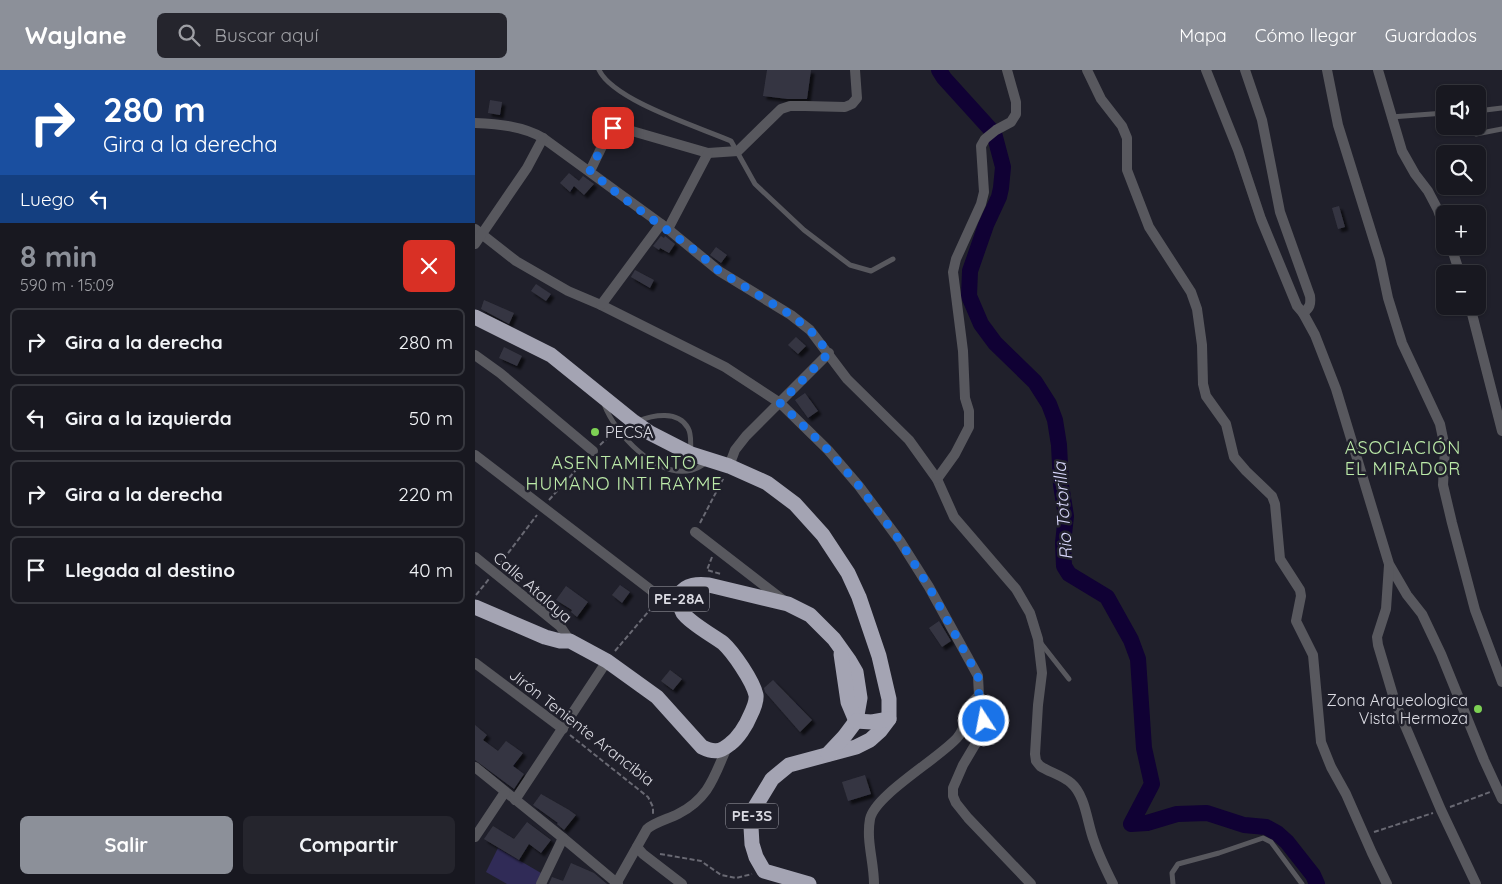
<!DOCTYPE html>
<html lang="es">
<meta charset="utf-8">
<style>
:root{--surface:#181820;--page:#25252d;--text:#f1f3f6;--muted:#9fa0a5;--line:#36373e;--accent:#8c9099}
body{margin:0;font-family:Quicksand,sans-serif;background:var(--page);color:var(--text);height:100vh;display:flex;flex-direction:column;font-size:19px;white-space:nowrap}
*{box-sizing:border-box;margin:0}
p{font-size:16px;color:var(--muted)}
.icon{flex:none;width:28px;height:28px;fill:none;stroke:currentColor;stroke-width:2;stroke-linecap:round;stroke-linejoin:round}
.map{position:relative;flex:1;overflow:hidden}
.sheet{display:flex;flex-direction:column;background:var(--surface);width:475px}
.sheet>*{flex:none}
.guide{background:#1a4fa0;color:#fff;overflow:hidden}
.controls{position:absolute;left:961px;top:15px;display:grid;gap:10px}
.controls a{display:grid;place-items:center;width:50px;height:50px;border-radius:8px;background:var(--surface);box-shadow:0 1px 4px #0004,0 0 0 1px var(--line);font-size:25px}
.pin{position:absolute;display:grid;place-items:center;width:42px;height:42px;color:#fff;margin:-21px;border-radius:10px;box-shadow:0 2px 8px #0006}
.me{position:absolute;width:55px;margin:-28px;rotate:349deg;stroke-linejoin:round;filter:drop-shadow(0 0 4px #0008)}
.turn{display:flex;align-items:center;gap:18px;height:105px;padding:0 20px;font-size:22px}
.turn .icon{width:65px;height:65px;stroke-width:2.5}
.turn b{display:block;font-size:35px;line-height:42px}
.then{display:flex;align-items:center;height:48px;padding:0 20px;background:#0003;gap:10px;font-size:19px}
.round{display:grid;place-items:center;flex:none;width:52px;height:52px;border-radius:8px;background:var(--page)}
.summary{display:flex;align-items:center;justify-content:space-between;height:85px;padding:0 20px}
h1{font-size:30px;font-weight:700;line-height:38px;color:var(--accent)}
.primary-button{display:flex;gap:10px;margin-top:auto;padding:10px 20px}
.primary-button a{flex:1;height:58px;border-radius:8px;background:var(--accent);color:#fff;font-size:20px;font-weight:700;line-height:58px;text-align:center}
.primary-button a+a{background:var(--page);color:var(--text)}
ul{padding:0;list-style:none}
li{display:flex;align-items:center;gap:15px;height:68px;margin:0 10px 8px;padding:0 10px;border:2px solid var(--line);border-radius:8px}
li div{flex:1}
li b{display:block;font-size:19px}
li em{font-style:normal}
header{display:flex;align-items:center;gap:30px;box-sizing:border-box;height:70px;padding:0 25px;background:var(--accent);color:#fff}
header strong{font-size:24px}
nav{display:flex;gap:28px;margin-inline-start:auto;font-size:18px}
.search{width:350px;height:45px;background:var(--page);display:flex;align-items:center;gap:12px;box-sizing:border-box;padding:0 18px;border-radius:8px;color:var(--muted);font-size:19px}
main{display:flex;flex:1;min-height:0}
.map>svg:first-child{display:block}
.green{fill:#302b57}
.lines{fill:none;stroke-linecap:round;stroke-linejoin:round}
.river{stroke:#100134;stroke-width:16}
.building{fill:#363642;filter:url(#shadow)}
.path{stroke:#696973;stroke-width:2;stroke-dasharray:5 2.5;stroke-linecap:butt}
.lane{stroke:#58585e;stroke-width:5}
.street{stroke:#58585e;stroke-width:10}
.highway{stroke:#a4a4b3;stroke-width:15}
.route{stroke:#1a73e8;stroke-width:9;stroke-dasharray:0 16.2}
.poi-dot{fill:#7dd154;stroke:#20202b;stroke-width:2}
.labels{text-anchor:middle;stroke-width:5;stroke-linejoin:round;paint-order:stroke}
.shield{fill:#20202b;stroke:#a2a2ab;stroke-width:1}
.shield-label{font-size:15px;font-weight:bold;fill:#dadae2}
.poi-label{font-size:16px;fill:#dadae2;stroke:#20202b;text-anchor:start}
.street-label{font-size:16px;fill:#dadae2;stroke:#20202b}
.neighbourhood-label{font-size:18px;letter-spacing:1px;fill:#bceba9;stroke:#20202b}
.water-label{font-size:18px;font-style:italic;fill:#d9d8fc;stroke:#20202b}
</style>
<header>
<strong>Waylane</strong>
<div class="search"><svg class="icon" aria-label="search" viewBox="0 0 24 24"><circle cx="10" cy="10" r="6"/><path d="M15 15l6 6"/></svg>Buscar aquí</div>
<nav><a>Mapa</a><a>Cómo llegar</a><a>Guardados</a></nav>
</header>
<main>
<section class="sheet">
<div class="guide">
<div class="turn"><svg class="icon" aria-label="right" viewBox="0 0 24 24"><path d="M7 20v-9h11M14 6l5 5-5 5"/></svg><div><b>280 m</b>Gira a la derecha</div></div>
<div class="then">Luego<svg class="icon" aria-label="left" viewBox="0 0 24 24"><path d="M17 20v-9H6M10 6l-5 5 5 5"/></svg></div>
</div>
<div class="summary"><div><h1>8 min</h1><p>590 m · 15:09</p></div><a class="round" style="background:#d93025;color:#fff"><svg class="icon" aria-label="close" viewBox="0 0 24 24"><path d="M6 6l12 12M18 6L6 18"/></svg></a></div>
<ul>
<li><svg class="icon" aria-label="right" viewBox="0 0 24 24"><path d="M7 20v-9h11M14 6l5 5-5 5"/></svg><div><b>Gira a la derecha</b></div><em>280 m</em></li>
<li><svg class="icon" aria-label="left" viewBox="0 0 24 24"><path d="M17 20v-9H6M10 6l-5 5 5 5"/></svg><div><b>Gira a la izquierda</b></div><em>50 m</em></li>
<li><svg class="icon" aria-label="right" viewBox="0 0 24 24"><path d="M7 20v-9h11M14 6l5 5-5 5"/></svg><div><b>Gira a la derecha</b></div><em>220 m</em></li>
<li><svg class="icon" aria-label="arrive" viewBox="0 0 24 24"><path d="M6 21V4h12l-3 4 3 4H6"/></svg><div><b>Llegada al destino</b></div><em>40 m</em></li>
</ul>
<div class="primary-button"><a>Salir</a><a>Compartir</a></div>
</section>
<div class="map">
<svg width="1027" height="814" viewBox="0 0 1027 814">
<defs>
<filter id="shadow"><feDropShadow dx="3.5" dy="3.5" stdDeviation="1" flood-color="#0009"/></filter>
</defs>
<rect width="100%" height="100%" fill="#20202b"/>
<path class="green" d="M23 778 66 803 61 814H32L11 802Z"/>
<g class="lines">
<g class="river">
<path d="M464 0 469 8 517 61"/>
<path d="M519 63 528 97 526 118 524 127 511 155 495 201 494 226 506 254 520 273 560 312 574 334 580 350 584 375 586 415 591 446 588 473 589 496 594 504 632 527 656 570 663 589 669 678 677 714 656 754 672 753 702 744 732 743 769 755 791 757 802 763 812 772 838 805 842 814"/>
</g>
</g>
<g class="building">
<path d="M292 0H336L332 29H313L288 26Z"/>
<path d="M15 30 27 32 25 45 13 43Z"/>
<path d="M94 103 104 111 108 106 119 114 109 125 99 116 95 122 85 113Z"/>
<path d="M864 136 870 157 863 159 857 138Z"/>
<path d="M186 166 189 168 190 166 200 174 194 183 185 178 184 180 178 176Z"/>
<path d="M241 177 252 185 246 193 235 185Z"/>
<path d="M160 200 179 210 175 218 156 207Z"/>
<path d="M61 214 76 224 71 231 56 221Z"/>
<path d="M9 230 39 243 34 254 6 239Z"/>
<path d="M321 267 331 276 323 284 313 275Z"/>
<path d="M29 277 47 286 42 296 24 288Z"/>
<path d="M330 323 343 341 333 348 320 330Z"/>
<path d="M145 515 155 522 147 533 137 525Z"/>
<path d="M91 516 113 532 102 547 96 542 97 540 81 530Z"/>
<path d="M464 551 476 571 467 577 454 558Z"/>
<path d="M195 600 207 609 198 620 186 611Z"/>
<path d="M298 610 337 650 325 662 290 622 289 618Z"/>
<path d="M0 655 12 665 8 670 23 681 31 671 48 683 38 696 49 704 39 719 0 690Z"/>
<path d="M390 705 396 724 373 731 367 712Z"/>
<path d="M66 724 94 740 101 745 89 760 82 754 83 753 58 735Z"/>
<path d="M52 752 76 770 66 783 54 774 44 790 9 769 18 756 39 769Z"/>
<path d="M96 793 119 803 132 814H74L77 807 88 811Z"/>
</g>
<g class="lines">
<g class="path">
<path d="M125 375 138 363"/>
<path d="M74 430 111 389"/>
<path d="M225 453 249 407"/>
<path d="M237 487 232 500 246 504"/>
<path d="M24 495 62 445"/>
<path d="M1 525 14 509"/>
<path d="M140 581 179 535"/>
<path d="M95 665 173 727 178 737V744"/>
<path d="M975 737 1015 722"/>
<path d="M899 762 958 743"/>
<path d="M185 784 226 791 246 805 261 808 277 804"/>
</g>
<g class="lane">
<path d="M124 0C139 31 224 57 256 71L280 114 329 160 375 195 396 201 418 189"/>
<path d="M1002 41 1027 38"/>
<path d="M916 47 970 43"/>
<path d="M1001 64 1027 59"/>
<path d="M129 334C140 364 182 409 217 400 222 399 227 395 231 393"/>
<path d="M163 351C178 345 203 340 213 358 217 365 215 373 216 381"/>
<path d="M565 572 594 609"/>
<path d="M698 814 697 803 703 794 744 783 788 768 796 772 827 814"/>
</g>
<g class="street">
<path d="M612 0 626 29 647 56 652 68V100L674 157 716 222 722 239 727 275 728 314 731 326 751 354 759 387 771 401 797 426 800 434 805 489 825 520 826 526 821 551 838 585 846 672 856 697 871 724 897 783 912 814"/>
<path d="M731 0 763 80 786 149 822 236 828 243C835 238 836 234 835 226L805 142 787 50 770 0"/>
<path d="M852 0 863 55 905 190 913 228 927 273 965 354 970 378 968 415 977 453 1000 540 1027 612"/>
<path d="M903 0 927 81 940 104 953 121 963 140 970 160"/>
<path d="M0 53C23 54 48 56 68 68L193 159 244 201 316 245 335 260 372 309 434 370 462 409 479 447 541 519 555 543 563 569 567 603 563 635 560 684 561 691 565 696C574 702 587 705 596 713 611 726 612 753 619 771 624 786 631 800 638 814"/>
<path d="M115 101 134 62 138 58 143 57 233 83 263 81 306 39 315 36H330L370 37 377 34 382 28 380 0"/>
<path d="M0 159 41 191 93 221 126 235 250 297 305 333 353 380 384 416 425 471 454 517 503 606 504 626 508 636 509 651 504 668 488 695 478 718V726L481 733 493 748 556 814"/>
<path d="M193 159 233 83"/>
<path d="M0 174 52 98 68 68"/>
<path d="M976 176 985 204"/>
<path d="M126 235 186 154"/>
<path d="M995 236 1027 361"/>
<path d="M828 243 840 265 861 319 914 494 932 525 947 544 966 584 1009 690 1027 729"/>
<path d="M0 285 25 303 118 381"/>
<path d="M0 385 185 527 204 532"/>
<path d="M254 396 260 380 271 366 354 283"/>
<path d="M462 409 480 384 494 357V341L490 328 488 281 478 202 481 189 506 134 509 122 506 76 510 69 521 60 536 52 541 44V32L532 0"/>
<path d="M220 462 308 530"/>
<path d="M0 487 85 556 95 571"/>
<path d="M914 495 911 539 902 567 903 575 920 632 966 740 1001 814"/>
<path d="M0 593 88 659"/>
<path d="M0 697 88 768 143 814"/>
<path d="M40 730 132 591"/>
<path d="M0 767 30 722"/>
<path d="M162 777 168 784 207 814"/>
<path d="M66 814 88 768"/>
<path d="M141 814 172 759C180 752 193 749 203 744 234 728 239 707 252 677"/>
<path d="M399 814C399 792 391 771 395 749 400 725 463 689 482 668 495 654 489 636 504 626"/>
</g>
<g class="highway">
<path d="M0 247 76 285 159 352 175 363 216 384 254 396 292 413 320 434 348 465 373 503 384 527 404 586 414 629V649L405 661 395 670 381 677 314 695 297 709 277 742 276 757 277 774 281 787 289 801 334 814"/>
<path d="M0 537 70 567 85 571H95L132 591 182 627 227 677C239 683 245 682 255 674 263 668 271 656 275 646 278 640 282 632 281 625 278 611 258 582 248 573 237 565 215 553 208 543 205 537 204 531 205 524 211 514 223 514 234 515L313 534 335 545 359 569 374 590 381 602 385 628 381 651 369 667 353 684"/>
<path d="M366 584 373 632 381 651"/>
<path d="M381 651 397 652 414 649"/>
</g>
</g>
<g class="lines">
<path class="route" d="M138 58 134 62 115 101 143 124 222 182 244 201 316 245 335 260 354 283 305 333 353 380 384 416 425 471 454 517 503 606 504 626 508 636 509 651"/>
</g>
<g class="poi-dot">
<circle cx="120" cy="362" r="5"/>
<circle cx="1003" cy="639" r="5"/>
</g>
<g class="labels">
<g class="shield">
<rect x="174" y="516.5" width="60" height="25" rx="4"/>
<rect x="251" y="733.5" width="52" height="25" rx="4"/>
</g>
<g class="shield-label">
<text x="204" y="534">PE-28A</text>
<text x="277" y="751">PE-3S</text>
</g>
<g class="poi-label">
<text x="130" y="368">PECSA</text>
<text x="993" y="636" text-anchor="end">Zona Arqueologica<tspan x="993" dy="18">Vista Hermoza</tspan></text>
</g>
<g class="street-label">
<text transform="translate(58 517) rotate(41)" y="6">Calle Atalaya</text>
<text transform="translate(107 657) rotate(38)" y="6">Jirón Teniente Arancibia</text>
</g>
<g class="neighbourhood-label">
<text x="928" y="384">ASOCIACIÓN<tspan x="928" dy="21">EL MIRADOR</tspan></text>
<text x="149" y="399">ASENTAMIENTO<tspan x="149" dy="21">HUMANO INTI RAYME</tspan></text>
</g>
<g class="water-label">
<text transform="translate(588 441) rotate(-94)" y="6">Rio Totorilla</text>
</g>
</g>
</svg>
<div class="controls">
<a><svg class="icon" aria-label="sound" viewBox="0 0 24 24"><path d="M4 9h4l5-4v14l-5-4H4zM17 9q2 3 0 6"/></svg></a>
<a><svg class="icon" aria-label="search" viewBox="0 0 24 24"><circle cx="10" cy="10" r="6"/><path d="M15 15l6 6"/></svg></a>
<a>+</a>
<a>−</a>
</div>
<div class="pin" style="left:138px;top:58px;background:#d93025"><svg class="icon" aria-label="arrive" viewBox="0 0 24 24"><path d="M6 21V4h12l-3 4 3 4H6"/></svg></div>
<svg class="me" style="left:509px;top:651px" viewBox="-20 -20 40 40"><circle r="17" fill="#1a73e8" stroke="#fff" stroke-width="3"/><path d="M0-11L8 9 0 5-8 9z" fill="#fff"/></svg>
</div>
</main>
